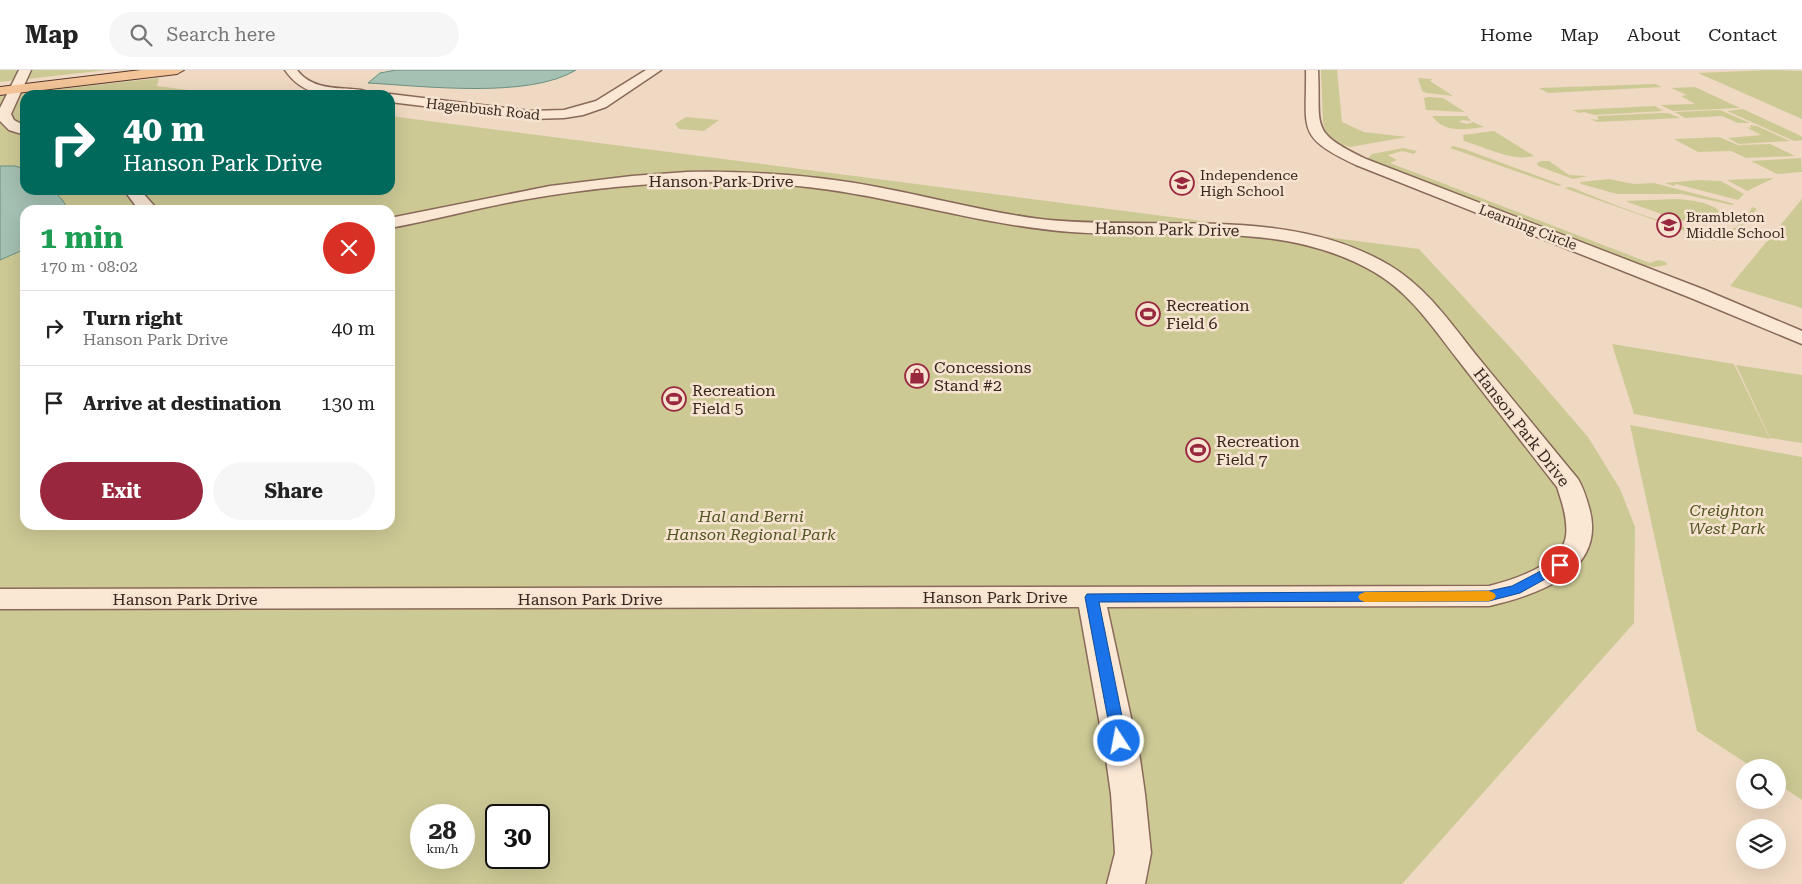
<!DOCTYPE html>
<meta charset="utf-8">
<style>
:root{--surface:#fff;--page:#f6f6f6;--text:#222;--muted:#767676;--line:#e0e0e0;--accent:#99273e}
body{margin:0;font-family:"Roboto Serif",serif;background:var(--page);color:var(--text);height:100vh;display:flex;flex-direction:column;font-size:19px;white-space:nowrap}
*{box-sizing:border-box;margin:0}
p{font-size:16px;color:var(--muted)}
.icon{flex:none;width:28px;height:28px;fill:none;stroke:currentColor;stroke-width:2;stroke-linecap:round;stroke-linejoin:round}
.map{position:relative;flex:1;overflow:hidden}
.details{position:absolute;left:20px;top:135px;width:375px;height:325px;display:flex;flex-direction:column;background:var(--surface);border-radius:15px;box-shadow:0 5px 20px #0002}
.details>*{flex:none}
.guide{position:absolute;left:20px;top:20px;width:375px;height:105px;border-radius:15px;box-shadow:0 5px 20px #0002;background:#00695c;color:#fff;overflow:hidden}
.buttons{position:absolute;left:1736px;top:689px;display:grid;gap:10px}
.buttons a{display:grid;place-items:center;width:50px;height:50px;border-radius:50%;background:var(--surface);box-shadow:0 5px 20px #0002;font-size:25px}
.speed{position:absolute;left:410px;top:734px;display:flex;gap:10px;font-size:25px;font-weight:700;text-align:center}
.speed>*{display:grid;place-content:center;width:65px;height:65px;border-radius:50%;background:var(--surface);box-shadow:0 5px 20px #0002;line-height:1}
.speed small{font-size:12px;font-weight:400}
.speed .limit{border:2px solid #111;border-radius:8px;background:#fff;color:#111}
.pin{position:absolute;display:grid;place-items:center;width:42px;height:42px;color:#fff;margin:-21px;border:2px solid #fff;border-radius:50%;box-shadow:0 1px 5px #0007}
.me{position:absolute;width:55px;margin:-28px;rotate:349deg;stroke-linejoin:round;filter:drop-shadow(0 0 4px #0008)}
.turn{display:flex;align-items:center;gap:18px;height:105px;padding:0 20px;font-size:22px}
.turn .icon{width:65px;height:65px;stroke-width:2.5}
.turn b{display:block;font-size:35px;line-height:42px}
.round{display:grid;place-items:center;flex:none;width:52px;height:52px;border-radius:26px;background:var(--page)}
.headline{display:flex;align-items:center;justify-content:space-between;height:85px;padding:0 20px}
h1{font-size:30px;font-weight:700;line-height:38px;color:#1e9e55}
.button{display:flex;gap:10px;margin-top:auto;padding:10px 20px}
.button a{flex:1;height:58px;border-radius:30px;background:var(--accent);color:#fff;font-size:20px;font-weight:700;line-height:58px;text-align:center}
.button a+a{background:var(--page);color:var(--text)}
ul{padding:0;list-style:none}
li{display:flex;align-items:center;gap:15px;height:75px;padding:0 20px;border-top:1px solid var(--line)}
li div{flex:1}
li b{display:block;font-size:19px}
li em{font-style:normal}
header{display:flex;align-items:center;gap:30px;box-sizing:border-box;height:70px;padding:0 25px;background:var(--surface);border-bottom:1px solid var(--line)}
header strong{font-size:24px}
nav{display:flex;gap:28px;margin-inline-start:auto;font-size:18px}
.search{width:350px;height:45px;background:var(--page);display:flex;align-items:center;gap:12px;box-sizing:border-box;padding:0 18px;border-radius:28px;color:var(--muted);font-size:19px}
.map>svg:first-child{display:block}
.green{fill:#cdc995;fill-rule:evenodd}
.water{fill:#a4c1b3;stroke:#6b907f}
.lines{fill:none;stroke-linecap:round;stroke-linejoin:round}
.minor-casing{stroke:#896958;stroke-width:3}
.major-casing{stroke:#57382d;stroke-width:2}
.minor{fill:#fae8d5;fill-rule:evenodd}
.major{fill:#f3c598;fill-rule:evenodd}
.route{fill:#1a73e8;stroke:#114b97}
.slow{fill:#f59e0b}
.labels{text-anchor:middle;stroke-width:5;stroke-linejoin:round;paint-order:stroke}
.far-street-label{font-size:14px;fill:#38251d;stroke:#f6e4d1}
.far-poi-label{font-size:14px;fill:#38251d;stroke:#f6e4d1;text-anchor:start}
.street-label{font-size:16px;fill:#38251d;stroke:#f6e4d1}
.poi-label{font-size:16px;fill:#38251d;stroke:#f6e4d1;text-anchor:start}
.park-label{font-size:16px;font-style:italic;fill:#525523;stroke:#f6e4d1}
</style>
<header>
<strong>Map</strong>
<div class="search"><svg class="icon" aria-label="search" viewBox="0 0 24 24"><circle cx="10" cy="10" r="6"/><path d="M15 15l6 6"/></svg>Search here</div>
<nav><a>Home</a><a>Map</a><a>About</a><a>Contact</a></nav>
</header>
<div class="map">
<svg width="1802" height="814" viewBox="0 0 1802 814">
<rect width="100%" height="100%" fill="#efd9c2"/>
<g class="green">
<path d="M0 0H107L0 12Z"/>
<path d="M1321 0H1337L1342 52 1364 62 1407 67 1350 77 1337 73 1328 65 1323 54Z"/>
<path d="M1772 0 1802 1V49L1698 3Z"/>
<path d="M159 8 157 16 227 25H25V120H390V46L1419 179 1519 287 1588 367 1620 419 1635 457 1634 553 1402 814H0V26ZM25 140H390V455H25ZM421 745H464V788H421ZM496 745H539V788H496Z"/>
<path d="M1418 8 1432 9 1430 11 1453 26 1427 23 1422 21Z"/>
<path d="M1655 14 1662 17 1548 23 1539 18Z"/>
<path d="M1695 17 1740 38 1673 41 1660 35 1695 34 1681 26 1687 25 1671 18Z"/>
<path d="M1429 27 1443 28 1465 42 1426 40 1424 28Z"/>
<path d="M1655 36 1663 41 1595 45 1584 42 1579 43 1573 40Z"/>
<path d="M1743 39 1799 65 1802 67V70L1794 71 1727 41Z"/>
<path d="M1720 40 1750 53H1738L1722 46 1685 48 1675 42Z"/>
<path d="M1661 43H1668L1680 48 1597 52 1590 49 1599 50 1597 46Z"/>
<path d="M1432 46H1467L1471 51 1462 50 1459 52 1467 54 1473 52 1484 57C1464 59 1445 64 1432 46Z"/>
<path d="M686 47 719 50 704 61 679 59 675 54Z"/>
<path d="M1750 55 1757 56 1790 71 1739 74 1728 68 1761 65 1746 57 1751 58Z"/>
<path d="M1494 61 1534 86C1511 92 1486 77 1464 71L1463 65Z"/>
<path d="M1719 67 1738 75 1770 74 1795 86 1746 88 1731 81 1698 82 1674 69Z"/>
<path d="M1453 76 1464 79 1562 115 1558 116 1450 78Z"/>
<path d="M1403 78 1417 81 1414 84 1402 81 1388 85 1397 90 1390 93 1650 193 1658 190 1666 192 1667 195 1654 197 1641 195 1374 92 1368 88 1372 84Z"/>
<path d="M1801 88 1802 102 1777 104 1751 91Z"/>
<path d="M1542 91H1549L1569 105 1588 106 1573 109 1538 96 1537 93Z"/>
<path d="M1774 108 1747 121 1727 110Z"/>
<path d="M1609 109 1634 114 1654 113 1735 134 1732 135 1682 124H1617L1581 114 1580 112Z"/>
<path d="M1698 110 1721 111 1744 124 1738 130 1676 114 1674 116 1665 113Z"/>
<path d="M1570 117C1604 130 1699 172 1732 159 1742 156 1747 146 1752 137L1757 139 1742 156 1714 171 1564 118Z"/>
<path d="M1676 129C1691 130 1716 132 1724 147L1716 154H1699L1678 150 1625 131Z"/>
<path d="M1802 129V238L1730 216Z"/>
<path d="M1612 274 1734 294 1770 369 1634 344Z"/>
<path d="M1736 295 1802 305V373L1770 368Z"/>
<path d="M1630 355 1802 387V730L1778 714V698L1752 697 1697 661Z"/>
</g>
<g class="water">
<path d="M396 0H576C529 29 423 16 368 13L380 3Z"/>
<path d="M0 96H15L25 99V120C44 120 56 117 66 136L64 140H25V179L0 190Z"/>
</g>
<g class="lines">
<g class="minor-casing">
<g id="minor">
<path d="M19 0H31L11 44 14 50 25 56V65L9 60 0 51V38Z"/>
<path d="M285 0H297C318 28 360 12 371 25 338 25 306 31 285 0Z"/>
<path d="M646 0H661L606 37 583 45 564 48 530 49 390 32V25H386L390 24 530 41 564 40 596 31Z"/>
<path d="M1306 0H1318C1321 58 1308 61 1366 89L1705 220 1802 261V274L1691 228 1356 95C1295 66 1307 60 1306 0Z"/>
<path d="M687 102C751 101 814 105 877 117 931 127 985 142 1040 149 1154 162 1286 134 1389 195 1426 217 1450 252 1476 285 1510 326 1544 368 1578 409 1584 419 1587 430 1590 441 1605 503 1536 525 1489 536L1107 537 1140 689 1145 724 1151 783 1145 814H1107L1115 783 1111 724 1106 689 1079 537 0 539V519L1489 516C1513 510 1562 495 1566 466 1568 450 1562 432 1557 417 1525 376 1493 335 1462 295 1435 261 1412 224 1374 202 1283 149 1172 169 1071 162 979 155 890 125 798 116 706 107 613 114 522 130 478 138 434 150 390 158V148L550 116 632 106Z"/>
<path d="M124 120H140L158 140H139Z"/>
</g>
</g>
<g class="major-casing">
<path id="major" d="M141 0H184L177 4 0 25V17Z"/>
</g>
<use href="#minor" class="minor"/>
<use href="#major" class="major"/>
</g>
<path class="route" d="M1560 491 1567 495 1565 498 1520 523 1489 531 1099 532 1127 671 1125 675 1119 677 1114 675 1112 671 1085 527 1087 524 1489 521 1512 516Z"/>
<path class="slow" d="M1489 521 1494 523 1496 526 1494 529 1489 531 1365 532 1360 530 1358 527 1360 524 1365 522Z"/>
<defs>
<g id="school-ring" transform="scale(1.25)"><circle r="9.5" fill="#f6e4d1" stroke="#99273e" stroke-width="1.5"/><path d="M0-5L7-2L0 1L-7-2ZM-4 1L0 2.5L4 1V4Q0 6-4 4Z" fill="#99273e"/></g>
<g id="stadium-ring" transform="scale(1.25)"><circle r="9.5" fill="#f6e4d1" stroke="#99273e" stroke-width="1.5"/><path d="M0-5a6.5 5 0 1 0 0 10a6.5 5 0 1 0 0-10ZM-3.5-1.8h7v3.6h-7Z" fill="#99273e"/></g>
<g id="shop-ring" transform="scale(1.25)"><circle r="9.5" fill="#f6e4d1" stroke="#99273e" stroke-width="1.5"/><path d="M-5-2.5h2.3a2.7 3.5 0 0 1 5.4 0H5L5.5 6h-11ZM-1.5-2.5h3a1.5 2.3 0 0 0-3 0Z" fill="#99273e"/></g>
</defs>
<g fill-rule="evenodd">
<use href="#school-ring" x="1182" y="113"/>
<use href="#school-ring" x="1669" y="155"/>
<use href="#stadium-ring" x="1148" y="244"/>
<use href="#shop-ring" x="917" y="306"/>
<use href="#stadium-ring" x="674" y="329"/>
<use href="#stadium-ring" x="1198" y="380"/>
</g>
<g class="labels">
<g class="far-street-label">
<text transform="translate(483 39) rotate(6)" y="5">Hagenbush Road</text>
<text transform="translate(1528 157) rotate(21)" y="5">Learning Circle</text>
</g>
<g class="far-poi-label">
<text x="1200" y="110">Independence<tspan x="1200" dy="16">High School</tspan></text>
<text x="1686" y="152">Brambleton<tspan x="1686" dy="16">Middle School</tspan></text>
</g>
<g class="street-label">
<text x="721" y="117">Hanson Park Drive</text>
<text transform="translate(1167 159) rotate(1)" y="6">Hanson Park Drive</text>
<text transform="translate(1522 357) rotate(52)" y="6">Hanson Park Drive</text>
<text x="995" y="533">Hanson Park Drive</text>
<text x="185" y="535">Hanson Park Drive</text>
<text x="590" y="535">Hanson Park Drive</text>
</g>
<g class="poi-label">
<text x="1166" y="241">Recreation<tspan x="1166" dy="18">Field 6</tspan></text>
<text x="934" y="303">Concessions<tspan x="934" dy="18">Stand #2</tspan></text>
<text x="692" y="326">Recreation<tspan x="692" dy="18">Field 5</tspan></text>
<text x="1216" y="377">Recreation<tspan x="1216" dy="18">Field 7</tspan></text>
</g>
<g class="park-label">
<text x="1727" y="446">Creighton<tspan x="1727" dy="18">West Park</tspan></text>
<text x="751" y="452">Hal and Berni<tspan x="751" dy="18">Hanson Regional Park</tspan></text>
</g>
</g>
</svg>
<div class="buttons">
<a><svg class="icon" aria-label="search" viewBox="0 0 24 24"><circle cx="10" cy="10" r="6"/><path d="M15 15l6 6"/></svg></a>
<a><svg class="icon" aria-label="layers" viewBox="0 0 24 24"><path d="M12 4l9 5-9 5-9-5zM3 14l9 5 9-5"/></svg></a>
</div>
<div class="speed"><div>28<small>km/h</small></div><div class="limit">30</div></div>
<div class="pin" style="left:1560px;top:495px;background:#d93025"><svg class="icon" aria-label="arrive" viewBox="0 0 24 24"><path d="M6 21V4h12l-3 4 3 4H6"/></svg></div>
<svg class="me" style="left:1119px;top:671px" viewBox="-20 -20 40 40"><circle r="17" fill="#1a73e8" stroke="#fff" stroke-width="3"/><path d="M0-11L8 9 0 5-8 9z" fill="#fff"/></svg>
<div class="guide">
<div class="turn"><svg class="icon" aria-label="right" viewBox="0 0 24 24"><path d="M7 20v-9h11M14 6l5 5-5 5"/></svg><div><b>40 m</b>Hanson Park Drive</div></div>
</div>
<section class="details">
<div class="headline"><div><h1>1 min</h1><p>170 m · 08:02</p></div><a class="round" style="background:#d93025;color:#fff"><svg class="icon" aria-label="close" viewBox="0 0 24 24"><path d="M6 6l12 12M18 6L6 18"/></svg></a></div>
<ul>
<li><svg class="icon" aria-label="right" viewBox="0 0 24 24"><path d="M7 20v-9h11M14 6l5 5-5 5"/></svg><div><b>Turn right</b><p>Hanson Park Drive</p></div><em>40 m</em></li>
<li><svg class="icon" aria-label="arrive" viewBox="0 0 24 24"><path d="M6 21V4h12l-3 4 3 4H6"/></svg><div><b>Arrive at destination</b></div><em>130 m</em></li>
</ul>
<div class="button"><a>Exit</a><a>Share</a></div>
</section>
</div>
